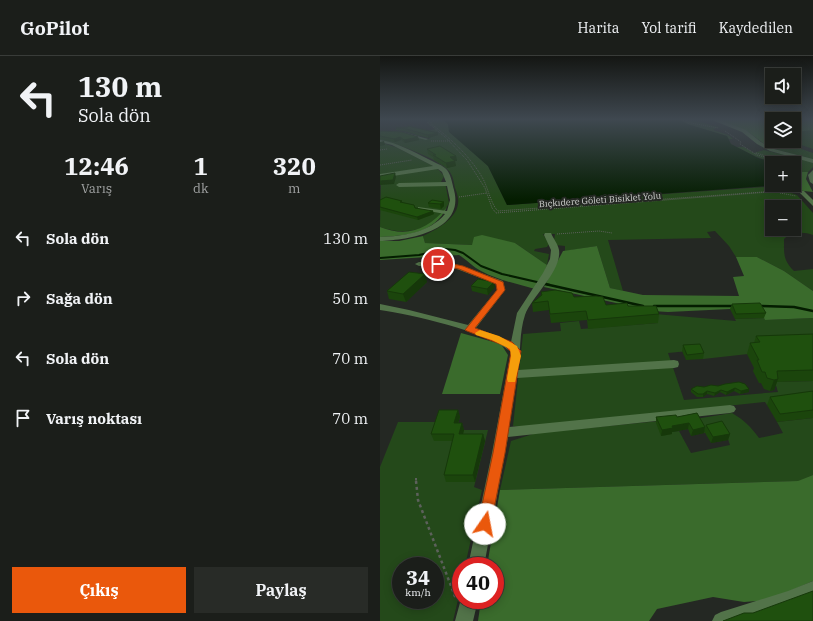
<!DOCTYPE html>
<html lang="tr">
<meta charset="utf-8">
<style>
:root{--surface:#1b1e1a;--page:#282b27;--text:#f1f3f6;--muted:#a0a2a2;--line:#393c39;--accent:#ea580c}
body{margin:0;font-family:"IBM Plex Serif",serif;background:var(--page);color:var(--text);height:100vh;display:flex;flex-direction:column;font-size:15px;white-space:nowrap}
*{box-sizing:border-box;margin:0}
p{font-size:13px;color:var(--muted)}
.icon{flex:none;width:22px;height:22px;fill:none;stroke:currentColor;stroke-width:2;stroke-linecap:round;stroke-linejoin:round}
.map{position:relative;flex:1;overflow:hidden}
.details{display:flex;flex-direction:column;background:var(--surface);width:380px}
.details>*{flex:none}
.top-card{background:#1b1e1a;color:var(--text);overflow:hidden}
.controls{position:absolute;left:385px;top:12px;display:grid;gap:8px}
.controls a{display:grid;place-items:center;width:36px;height:36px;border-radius:0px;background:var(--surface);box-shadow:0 2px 10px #0003,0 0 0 1px var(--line);font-size:20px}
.speed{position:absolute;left:12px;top:501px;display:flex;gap:8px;font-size:20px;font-weight:700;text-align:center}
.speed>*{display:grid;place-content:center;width:52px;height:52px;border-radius:50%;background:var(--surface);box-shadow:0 2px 10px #0003,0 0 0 1px var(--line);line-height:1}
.speed small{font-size:10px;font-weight:400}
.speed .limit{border:6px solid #d22;background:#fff;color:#111}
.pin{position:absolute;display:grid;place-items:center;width:34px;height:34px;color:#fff;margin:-17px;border:2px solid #fff;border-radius:50%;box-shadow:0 1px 4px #0007}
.me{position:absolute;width:44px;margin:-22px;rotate:12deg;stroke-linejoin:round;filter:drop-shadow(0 0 3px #0008)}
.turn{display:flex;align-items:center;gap:14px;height:84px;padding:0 12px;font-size:18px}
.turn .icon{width:52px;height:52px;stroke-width:2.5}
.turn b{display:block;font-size:28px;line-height:34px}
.eta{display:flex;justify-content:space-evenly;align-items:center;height:68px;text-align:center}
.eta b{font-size:24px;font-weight:700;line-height:28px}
.action{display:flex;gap:8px;margin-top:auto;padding:8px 12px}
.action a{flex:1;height:46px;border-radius:0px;background:var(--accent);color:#fff;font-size:16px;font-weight:700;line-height:46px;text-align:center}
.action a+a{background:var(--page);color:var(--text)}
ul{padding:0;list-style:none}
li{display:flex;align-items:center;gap:12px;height:60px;padding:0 12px}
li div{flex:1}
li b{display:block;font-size:15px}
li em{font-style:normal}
header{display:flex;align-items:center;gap:24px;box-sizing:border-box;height:56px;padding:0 20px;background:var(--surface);border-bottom:1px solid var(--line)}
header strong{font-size:19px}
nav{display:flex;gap:22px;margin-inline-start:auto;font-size:14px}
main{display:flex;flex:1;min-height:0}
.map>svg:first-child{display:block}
.green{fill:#24491a;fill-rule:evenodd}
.forest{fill:#3a6b2c}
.water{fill:#041d00}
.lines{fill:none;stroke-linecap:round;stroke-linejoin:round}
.stream-far1{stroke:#041d00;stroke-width:2}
.stream{stroke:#041d00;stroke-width:2.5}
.path-far2{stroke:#5d615c;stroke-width:1;stroke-dasharray:1 1;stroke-linecap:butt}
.path-far1{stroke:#5d615c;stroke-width:2;stroke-dasharray:2.5 2.5;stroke-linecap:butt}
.path{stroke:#5d615c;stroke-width:2.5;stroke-dasharray:3 3;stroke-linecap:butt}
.minor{fill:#527349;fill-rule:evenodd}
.wall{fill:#1b450c}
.shaded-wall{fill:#16380a}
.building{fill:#1f500e;stroke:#16380a}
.route{fill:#ea580c;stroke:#983908}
.slow{fill:#f59e0b}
.labels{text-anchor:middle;stroke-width:4;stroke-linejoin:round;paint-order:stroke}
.far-street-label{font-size:9px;fill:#d2d4d1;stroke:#242823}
</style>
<header>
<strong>GoPilot</strong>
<nav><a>Harita</a><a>Yol tarifi</a><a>Kaydedilen</a></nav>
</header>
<main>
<section class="details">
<div class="top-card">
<div class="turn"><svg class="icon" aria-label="left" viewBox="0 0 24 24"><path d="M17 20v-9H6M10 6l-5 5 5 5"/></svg><div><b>130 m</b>Sola dön</div></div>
</div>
<div class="eta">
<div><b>12:46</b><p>Varış</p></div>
<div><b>1</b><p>dk</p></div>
<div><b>320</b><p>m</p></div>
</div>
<ul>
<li><svg class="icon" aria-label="left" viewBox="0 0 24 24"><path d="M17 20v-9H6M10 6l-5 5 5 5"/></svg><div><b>Sola dön</b></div><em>130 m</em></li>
<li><svg class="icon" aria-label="right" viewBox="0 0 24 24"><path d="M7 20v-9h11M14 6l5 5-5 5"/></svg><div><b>Sağa dön</b></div><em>50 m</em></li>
<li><svg class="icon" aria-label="left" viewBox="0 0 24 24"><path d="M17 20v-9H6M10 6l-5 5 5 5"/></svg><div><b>Sola dön</b></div><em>70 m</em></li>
<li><svg class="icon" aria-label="arrive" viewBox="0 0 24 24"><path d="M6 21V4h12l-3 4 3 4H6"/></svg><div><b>Varış noktası</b></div><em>70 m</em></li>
</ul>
<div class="action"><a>Çıkış</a><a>Paylaş</a></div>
</section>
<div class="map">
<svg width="433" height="565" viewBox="0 0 433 565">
<rect width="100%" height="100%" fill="#242823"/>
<g class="green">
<path d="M47 64H63L68 68 70 76 108 110 127 149 414 129V107C390 107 377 102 357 91H364L374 97 384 94 429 105 433 107V111L428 116H417L416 124 422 136 411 137 417 139 433 157V179C423 175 411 176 404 183 404 198 403 204 414 215L433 213V235L404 215 377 201H356L349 190 335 175 327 176 331 182 228 184 243 235 230 232 217 190 185 195V190L176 189 174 184 175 178H163L169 188 167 191 155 193 154 195 169 198 167 209 135 187 92 189 45 187 43 180C56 174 76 163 78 148 79 142 77 137 75 132 74 127 73 119 69 115 59 103 16 87 0 84V76L49 83 51 81 34 79 55 73 48 67ZM392 151H414V173H392Z"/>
<path d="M300 64C317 64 324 67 340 72H336L333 74 348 79 353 83H349L347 80 307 68Z"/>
<path d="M424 74H433V93L410 85H414V76Z"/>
<path d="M400 85H404V87L433 97V103L394 93 383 87Z"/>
<path d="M0 86 18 92 55 111 0 120Z"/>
<path d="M57 112 64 120 61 126H65L69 147C55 173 27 181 0 171L1 121Z"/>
<path d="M275 258 356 265 355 263 384 262 385 264 433 262V288L377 297 323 303 319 294 288 297 304 344 398 336 395 326 433 325V343L387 349 385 346 158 370H133L143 278 181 275 180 267 199 265 201 273 278 267Z"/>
<path d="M352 357C364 364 371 371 379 382L403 377 397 366 433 362V419L419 425 120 434 131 385 156 377 280 365 291 376 299 375 311 397 350 389 348 383 324 375 325 377H324L315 363Z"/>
<path d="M80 361 76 374H108L94 431 102 434 85 510H81V531L73 565H0V411L18 366H60ZM21 510H55V544H21Z"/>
</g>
<g class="forest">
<path d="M337 64H392V85L399 86 383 87 367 75Z"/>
<path d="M414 64H433V74L414 76Z"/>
<path d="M416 116H428L426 123 433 136 415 134 419 132 416 124Z"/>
<path d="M67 151C55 177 26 180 0 181V171C28 182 48 173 67 151Z"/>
<path d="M102 179 135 187 167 209 164 217 155 233C137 228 118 224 101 215 93 211 86 203 79 199L0 204V185H19L43 180 45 187 92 189 94 181Z"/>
<path d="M217 190 230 232 263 239 359 240 353 221 364 220 356 201H377L404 215 433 235V262L385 264 384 262 350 253 288 256 272 255 164 231 183 195Z"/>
<path d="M81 277 121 288 128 299 120 338H62Z"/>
<path d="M433 419V525L389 544 364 546 333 541 277 553 269 565H98L101 544H115V510H107L120 434 418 425Z"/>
</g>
<path class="water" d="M63 64H300L307 68 347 80 351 88 378 102 396 107H392V129H401L127 149 108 110 69 76 68 68Z"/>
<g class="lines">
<path class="stream-far1" d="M0 202 39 199 66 193 75 194 83 197 101 210 122 218 170 229"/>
<g class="stream">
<path d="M165 228 263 250"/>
<path d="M274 250H353"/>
<path d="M380 250 414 251 433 255"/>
</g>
<g class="path-far2">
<path d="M47 64 48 67 65 81 87 104 105 132 112 152 116 157 415 134"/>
<path d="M54 64 50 67C70 82 89 99 102 121 108 131 111 149 118 155L411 134 414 132V129"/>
<path d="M303 64 310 68"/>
<path d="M306 64 311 67 338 72"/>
<path d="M48 67 51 64"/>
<path d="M345 75 361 86 360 88 377 99 408 107"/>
<path d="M51 85H70"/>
<path d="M0 94 7 93"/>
<path d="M376 97 390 101"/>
<path d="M0 109 32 104"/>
<path d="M414 111 419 131"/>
<path d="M400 137 416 140"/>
<path d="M79 141 107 137"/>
<path d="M177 178 219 175 232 177"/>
</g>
<path class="path-far1" d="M36 422V426"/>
<path class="path" d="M36 425 38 444 76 543"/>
<g class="minor">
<path d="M332 64H339L366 74 381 86 394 93 433 103V107L390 95 377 88 362 76Z"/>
<path d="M0 75 23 76 48 83 46 84 23 78 0 77Z"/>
<path d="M0 84C18 87 32 95 48 103 53 106 60 108 65 112 71 117 72 127 74 134 85 175 29 184 0 185V181C23 180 49 177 65 158L38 153V151L67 155 70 144 67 130 19 131 16 129 19 127 66 126 62 116 58 113 0 122V118L53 110 12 89 0 86Z"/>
<path d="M433 114V128L430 126 428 119Z"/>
<path d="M420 135H424L433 144V150L420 137Z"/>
<path d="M165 177H171C173 182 178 188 179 194 182 215 152 240 145 259 139 277 141 296 138 314L294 304 298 305 299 308 298 311 294 312 137 322 129 371 350 349 354 350 356 353 354 356 350 357 128 381 104 510H88L112 397 131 296C107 275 32 259 0 254V248L29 254 88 269 117 234 116 228 69 210H39L35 208 39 206H70L123 225 125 234 96 272 131 286 137 257 163 217 170 203 171 194 164 179Z"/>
<path d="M433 525V541L367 565H332L335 559 341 556 408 535Z"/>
<path d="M81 543V544H98L93 565H75Z"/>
</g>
</g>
<g class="wall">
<path d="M28 71 58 79 48 82 23 75 16 74V72Z"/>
<path d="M0 75 38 81 39 84 25 87 21 84 15 86 0 83Z"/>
<path d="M47 93 76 100 77 105H75L76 110 67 112 54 104 53 101 48 98Z"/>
<path d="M0 144 23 147 54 158 38 164 0 154Z"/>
<path d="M52 144 64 150 61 153 49 151 48 147Z"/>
<path d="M47 226 26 246 9 243 7 235Z"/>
<path d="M91 230 115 231 108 239 92 235Z"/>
<path d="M161 236 194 241 226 249 248 250 279 258 278 267 208 273 207 264 171 267 169 254 153 256 152 247 161 239Z"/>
<path d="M352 248 386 257 384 262 355 263 350 253Z"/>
<path d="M433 278V325L397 326 394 334 390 335 384 333 381 327H379L373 315 374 312 367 298 370 287H374L376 280Z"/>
<path d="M303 289 324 297 323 303 306 304 302 295Z"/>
<path d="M345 328 369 336 360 338 354 335 346 339 340 336 334 340 327 338 323 341H317L311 336V333L338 330Z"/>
<path d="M433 335V362L397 366 387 349 390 341Z"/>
<path d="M78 354 80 361 78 367H82L84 374 83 378H103L105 385 95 426H66L64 419 73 385H54L51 378Z"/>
<path d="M317 357 324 377 311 380 308 373 292 376V378L281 380 276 367V361H297Z"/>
<path d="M326 369 350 378 348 384 331 387 324 375Z"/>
</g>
<g class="shaded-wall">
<path d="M58 77V79L48 82V79Z"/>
<path d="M20 81 21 84 15 86 14 83Z"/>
<path d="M38 81 39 84 25 87 24 84Z"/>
<path d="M4 85 5 89 0 90V86Z"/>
<path d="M76 100 77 105H75L76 110 67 112 66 107 70 101Z"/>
<path d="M15 117 16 121 14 128 0 129V125Z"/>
<path d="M64 146V150L61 153 60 148Z"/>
<path d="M53 155 54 158 38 164 37 161Z"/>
<path d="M45 218 47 226 26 246 23 238Z"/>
<path d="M114 226 115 231 108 239 107 233Z"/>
<path d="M398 323 394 334 390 335 394 324Z"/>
<path d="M355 332 354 335 346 339 347 336Z"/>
<path d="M369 333V336L360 338 361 335Z"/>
<path d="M341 334 340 336 334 340 335 337Z"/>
<path d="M327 335V338L323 341V338Z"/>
<path d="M78 354 80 361 76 374 74 367Z"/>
<path d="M82 367 84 374 81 385 79 378Z"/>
<path d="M309 367 308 373 292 376V378L281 380 282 374 292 370Z"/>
<path d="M325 371 324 377 311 380 313 374Z"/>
<path d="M103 378 105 385 95 426 93 419Z"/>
<path d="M350 378 348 384 331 387 333 381Z"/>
</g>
<g class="building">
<path d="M28 70 58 77 48 79 23 72H16L28 71Z"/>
<path d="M0 75 22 76 38 81 24 84 20 81 14 83 0 80Z"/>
<path d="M60 90 76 100 70 101 75 105 66 107 53 99H56L47 93Z"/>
<path d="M15 117 13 124 0 125V120Z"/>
<path d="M6 141 22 145 20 146 34 149 35 152 53 155 37 161 0 151V144Z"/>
<path d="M52 144 64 146 60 148 48 147Z"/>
<path d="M29 216 45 218 23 238 7 235Z"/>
<path d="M98 223 114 226 107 233 91 230Z"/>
<path d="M175 234 192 237 194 241 216 240 223 241 226 249 247 247 248 250H276L279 258 208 264 206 255 170 258 168 245 152 247 162 239 161 236Z"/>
<path d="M380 247 386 257 356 258 352 248Z"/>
<path d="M433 278V314L397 315 398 323 394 324 387 322 385 316H382L377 304H379L370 287 380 286 376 280Z"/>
<path d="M320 288 324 297 307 299 303 289Z"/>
<path d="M359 326 365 328 369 333 361 335 355 332 347 336 341 334 335 337 327 335 323 338H318L311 333 317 330 324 331 331 329 338 330 345 328Z"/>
<path d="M433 335V354L400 358 390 341Z"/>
<path d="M59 354H78L74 367H82L79 378H103L93 419H64L74 378H51Z"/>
<path d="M317 357 325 371 313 374 309 367 292 370 293 372 282 374 276 361 296 359 297 361Z"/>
<path d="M342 365 350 378 333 381 326 369Z"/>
<path d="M433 535V565H343L364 557H373Z"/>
</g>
<linearGradient id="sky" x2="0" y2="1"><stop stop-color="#141613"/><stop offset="0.44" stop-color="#3f4850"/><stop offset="1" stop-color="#3f4850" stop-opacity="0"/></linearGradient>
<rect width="433" height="144" fill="url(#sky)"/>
<path class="route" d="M58 205 83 210 123 226 125 234 95 272 132 286 141 295 125 397 111 468 109 472 105 474 100 472 98 468 113 397 131 296 125 290 87 275 85 274 117 234 116 228 79 213 55 209 54 208Z"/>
<path class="slow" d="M100 274 119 280 137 290 141 300 135 326H128L127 323 131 300 130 293 112 284 96 279 95 277Z"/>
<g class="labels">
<g class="far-street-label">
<text transform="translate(220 144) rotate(-4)" y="3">Bıçkıdere Göleti Bisiklet Yolu</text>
</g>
</g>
</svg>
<div class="controls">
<a><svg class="icon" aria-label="sound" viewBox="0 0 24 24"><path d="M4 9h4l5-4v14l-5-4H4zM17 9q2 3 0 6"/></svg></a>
<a><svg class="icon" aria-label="layers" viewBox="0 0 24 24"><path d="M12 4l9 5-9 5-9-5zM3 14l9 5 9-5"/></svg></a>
<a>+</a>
<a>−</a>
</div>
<div class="speed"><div>34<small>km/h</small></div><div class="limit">40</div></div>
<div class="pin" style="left:58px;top:208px;background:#d93025"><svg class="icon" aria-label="arrive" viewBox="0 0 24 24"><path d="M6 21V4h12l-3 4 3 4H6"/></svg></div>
<svg class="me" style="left:105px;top:468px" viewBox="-20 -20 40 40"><circle r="19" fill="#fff"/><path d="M0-13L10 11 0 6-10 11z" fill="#ea580c"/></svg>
</div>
</main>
